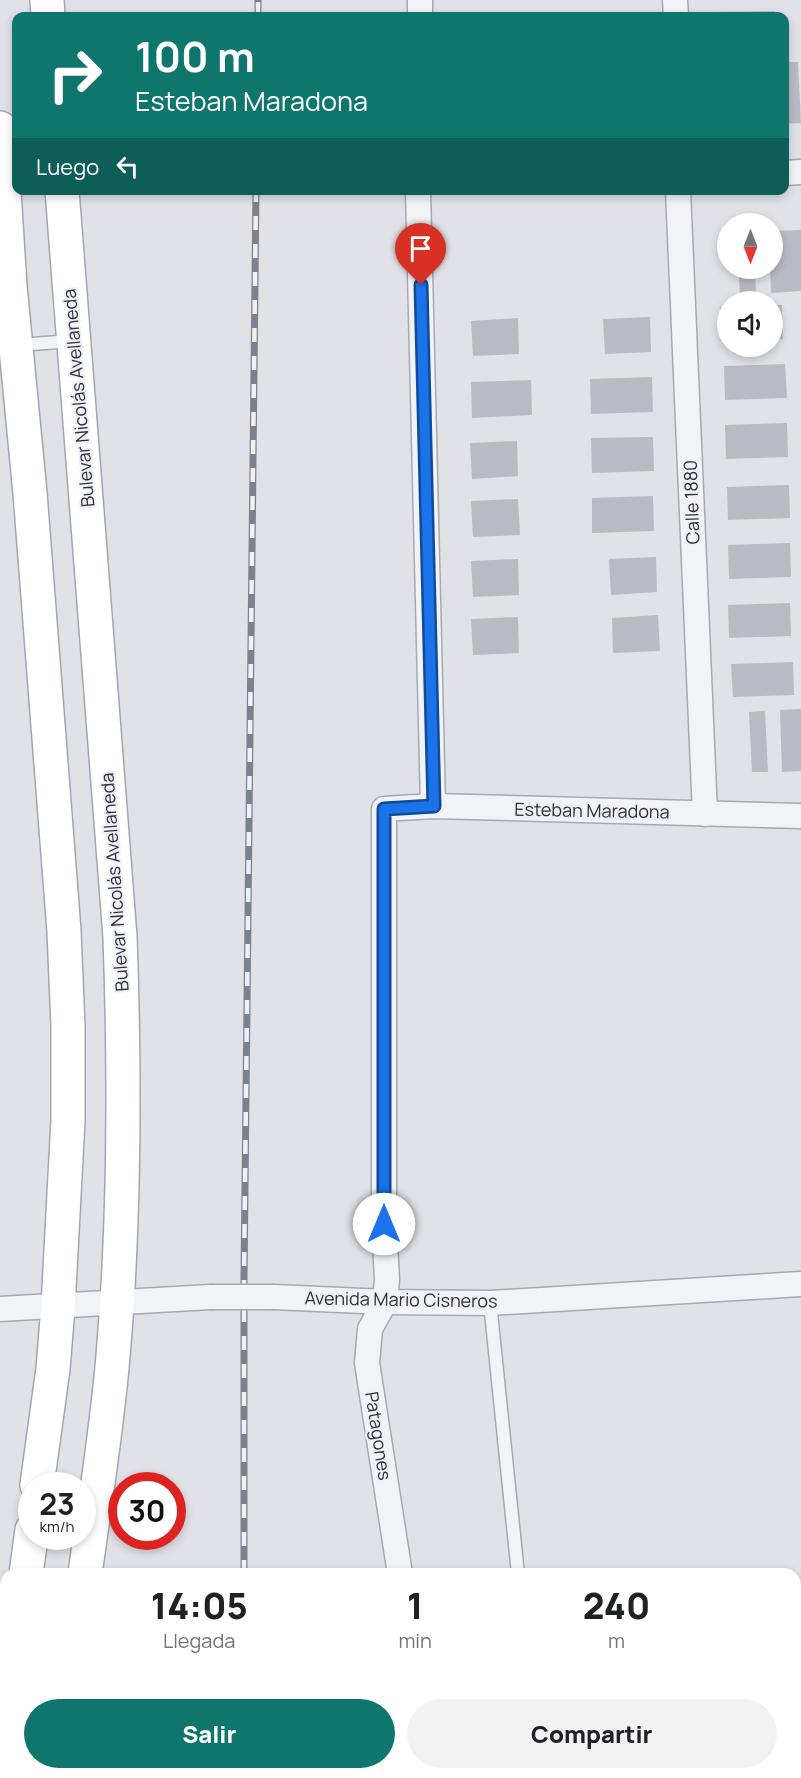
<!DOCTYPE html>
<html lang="es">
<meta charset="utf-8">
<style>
:root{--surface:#fff;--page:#f2f2f2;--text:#202124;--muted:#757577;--accent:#0f766e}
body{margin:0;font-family:Manrope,sans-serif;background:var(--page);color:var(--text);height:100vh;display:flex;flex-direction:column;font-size:22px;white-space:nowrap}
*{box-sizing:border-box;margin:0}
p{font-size:20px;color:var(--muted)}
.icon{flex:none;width:33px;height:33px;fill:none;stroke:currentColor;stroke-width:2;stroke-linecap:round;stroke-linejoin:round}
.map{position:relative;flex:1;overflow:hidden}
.side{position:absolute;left:0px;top:1568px;width:801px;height:212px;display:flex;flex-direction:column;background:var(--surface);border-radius:18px 18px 0 0;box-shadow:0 3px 9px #0003}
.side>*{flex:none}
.guide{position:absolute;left:12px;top:12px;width:777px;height:183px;border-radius:12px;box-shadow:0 3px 9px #0003;background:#0f766e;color:#fff;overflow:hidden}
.needle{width:39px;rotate:180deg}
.controls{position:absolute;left:717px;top:213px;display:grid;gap:12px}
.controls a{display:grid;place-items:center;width:66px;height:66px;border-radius:50%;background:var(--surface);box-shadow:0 3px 9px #0003;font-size:30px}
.speed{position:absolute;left:18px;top:1472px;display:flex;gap:12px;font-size:30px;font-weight:700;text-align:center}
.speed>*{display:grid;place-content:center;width:78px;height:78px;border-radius:50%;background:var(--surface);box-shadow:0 3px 9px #0003;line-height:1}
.speed small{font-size:15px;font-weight:400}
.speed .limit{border:9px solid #d22;background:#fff;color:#111}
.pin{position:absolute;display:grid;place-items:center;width:51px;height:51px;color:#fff;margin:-62px -26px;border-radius:50% 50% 50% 0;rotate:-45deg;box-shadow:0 0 6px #0007}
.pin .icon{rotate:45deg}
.me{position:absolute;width:66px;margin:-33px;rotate:0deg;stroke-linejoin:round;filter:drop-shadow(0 0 4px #0008)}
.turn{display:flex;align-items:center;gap:21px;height:126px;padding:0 24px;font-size:27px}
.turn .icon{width:78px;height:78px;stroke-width:2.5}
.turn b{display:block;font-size:42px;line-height:51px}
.then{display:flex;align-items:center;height:57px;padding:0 24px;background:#0003;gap:12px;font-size:22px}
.eta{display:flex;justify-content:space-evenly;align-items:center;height:102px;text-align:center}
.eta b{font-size:36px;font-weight:800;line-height:42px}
.action{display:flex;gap:12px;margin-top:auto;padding:12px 24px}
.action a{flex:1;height:69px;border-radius:36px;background:var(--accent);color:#fff;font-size:24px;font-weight:800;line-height:69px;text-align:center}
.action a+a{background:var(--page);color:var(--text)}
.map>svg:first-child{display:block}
.building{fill:#b8bbc3}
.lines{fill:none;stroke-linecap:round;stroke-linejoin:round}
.service-casing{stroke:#a6a9b1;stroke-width:15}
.minor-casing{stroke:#a6a9b1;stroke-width:27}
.primary-casing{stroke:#a1a6b1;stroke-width:36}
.service{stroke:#f2f3f6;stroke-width:12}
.minor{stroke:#f2f3f6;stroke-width:24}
.primary{stroke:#fff;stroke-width:33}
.rail-casing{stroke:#7b818f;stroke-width:7}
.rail{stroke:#eff1f5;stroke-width:4.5;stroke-dasharray:14;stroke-linecap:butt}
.minor-bridge-casing{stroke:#a6a9b1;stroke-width:27;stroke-linecap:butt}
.minor-bridge{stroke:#f2f3f6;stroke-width:24}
.route-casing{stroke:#114b97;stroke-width:15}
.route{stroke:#1a73e8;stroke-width:10}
.labels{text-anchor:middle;stroke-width:4.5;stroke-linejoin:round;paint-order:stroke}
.street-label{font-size:18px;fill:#2b303d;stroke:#eff1f5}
</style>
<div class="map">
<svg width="801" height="1778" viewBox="0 0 801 1778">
<rect width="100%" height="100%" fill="#e0e2e7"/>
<g class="building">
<path d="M775 11V16H713V12Z"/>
<path d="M784 62H798L801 123 784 124Z"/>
<path d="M801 230V291L771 293 770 268H772V231Z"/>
<path d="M738 268H755L756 292 740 293Z"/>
<path d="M772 305H782L783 339H772Z"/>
<path d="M720 307H728V341H721Z"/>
<path d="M650 317 651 352 605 354 603 319Z"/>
<path d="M518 318 519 354 473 356 471 321Z"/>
<path d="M785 364 787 398 725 400 724 366Z"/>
<path d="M652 377 653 412 591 414 590 379Z"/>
<path d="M531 380 532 415 472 418 471 382Z"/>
<path d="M787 423 788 457 726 459 725 425Z"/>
<path d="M653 437 654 471 592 473 591 438Z"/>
<path d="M517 441 518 476 472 479 470 443Z"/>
<path d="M789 485 790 518 728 520 727 487Z"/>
<path d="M653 496 654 531 592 533V498Z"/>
<path d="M518 499 520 535 473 537 471 501Z"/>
<path d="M790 543 791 577 729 579 728 545Z"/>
<path d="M656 557 657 592 611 595 609 559Z"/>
<path d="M518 559 519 595 473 597 471 561Z"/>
<path d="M790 603 791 636 729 638 728 605Z"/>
<path d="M658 615 660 651 613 653 612 618Z"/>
<path d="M518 617 519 653 473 655 471 619Z"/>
<path d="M793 662 794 695 733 697 731 664Z"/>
<path d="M801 709V771L782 772 780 710Z"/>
<path d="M765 711 768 772H752L749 712Z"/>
</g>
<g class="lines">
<g class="service-casing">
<g id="service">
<path d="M18 345 73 341"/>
<path d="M490 1303 518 1574"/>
</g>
</g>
<g class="minor-casing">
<g id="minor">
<path d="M675 0 676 16"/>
<path d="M420 16V0"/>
<path d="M784 173 801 172"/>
<path d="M418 190 433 806"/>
<path d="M678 190 705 814"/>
<path d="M274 1297 385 1302 490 1303 801 1284"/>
<path d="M0 1309 210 1297"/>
<path d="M400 1574 367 1363 370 1329 385 1302 387 1279 384 1224V809L433 806 801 816"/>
<path d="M0 1646 6 1647"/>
<path d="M431 1773V1778"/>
</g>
</g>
<g class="primary-casing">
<g id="primary">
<path d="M47 0 48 16"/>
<path d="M0 128 10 286 30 493 64 931 68 1026V1120L58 1307 53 1369 37 1485"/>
<path d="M62 190 120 937C125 1077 125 1217 113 1356 107 1429 95 1501 85 1574"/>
<path d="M26 1574 32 1530"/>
<path d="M0 1723 6 1694"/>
<path d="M49 1778 50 1773"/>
</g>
</g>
<use href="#service" class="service"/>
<use href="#minor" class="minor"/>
<use href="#primary" class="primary"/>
<g class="rail-casing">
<g id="rail">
<path d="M258 16V0"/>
<path d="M244 1574V1276L256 190"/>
<path d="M243 1778V1773"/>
</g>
</g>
<use href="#rail" class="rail"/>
<g class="minor-bridge-casing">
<path id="minor-bridge" d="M210 1297H274"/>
</g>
<use href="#minor-bridge" class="minor-bridge"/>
</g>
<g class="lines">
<g class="route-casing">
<path id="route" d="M384 1224V809L434 806 421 285"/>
</g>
<use href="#route" class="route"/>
</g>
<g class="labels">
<g class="street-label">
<text transform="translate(79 398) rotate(-95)" y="6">Bulevar Nicolás Avellaneda</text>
<text transform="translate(692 502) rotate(-92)" y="6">Calle 1880</text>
<text transform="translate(592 811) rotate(1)" y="6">Esteban Maradona</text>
<text transform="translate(115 882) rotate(-94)" y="6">Bulevar Nicolás Avellaneda</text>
<text transform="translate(401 1300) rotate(1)" y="6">Avenida Mario Cisneros</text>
<text transform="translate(378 1436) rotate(81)" y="6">Patagones</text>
</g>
</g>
</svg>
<div class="controls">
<a><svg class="needle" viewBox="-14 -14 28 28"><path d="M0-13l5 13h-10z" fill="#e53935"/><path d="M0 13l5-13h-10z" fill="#757577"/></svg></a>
<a><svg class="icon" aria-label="sound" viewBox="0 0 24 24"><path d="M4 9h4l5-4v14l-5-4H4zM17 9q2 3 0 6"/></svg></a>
</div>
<div class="speed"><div>23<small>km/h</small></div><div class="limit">30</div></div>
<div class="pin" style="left:421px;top:285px;background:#d93025"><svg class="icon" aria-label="arrive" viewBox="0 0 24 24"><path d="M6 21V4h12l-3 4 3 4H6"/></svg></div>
<svg class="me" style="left:384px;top:1224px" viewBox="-20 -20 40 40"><circle r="19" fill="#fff"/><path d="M0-13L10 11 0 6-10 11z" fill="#1a73e8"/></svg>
<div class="guide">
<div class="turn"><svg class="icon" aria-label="right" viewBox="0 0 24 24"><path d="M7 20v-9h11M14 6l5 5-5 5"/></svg><div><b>100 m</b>Esteban Maradona</div></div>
<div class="then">Luego<svg class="icon" aria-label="left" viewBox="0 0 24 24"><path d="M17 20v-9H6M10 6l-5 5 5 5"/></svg></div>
</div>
<section class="side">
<div class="eta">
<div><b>14:05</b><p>Llegada</p></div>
<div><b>1</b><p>min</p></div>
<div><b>240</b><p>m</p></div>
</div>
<div class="action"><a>Salir</a><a>Compartir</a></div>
</section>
</div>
